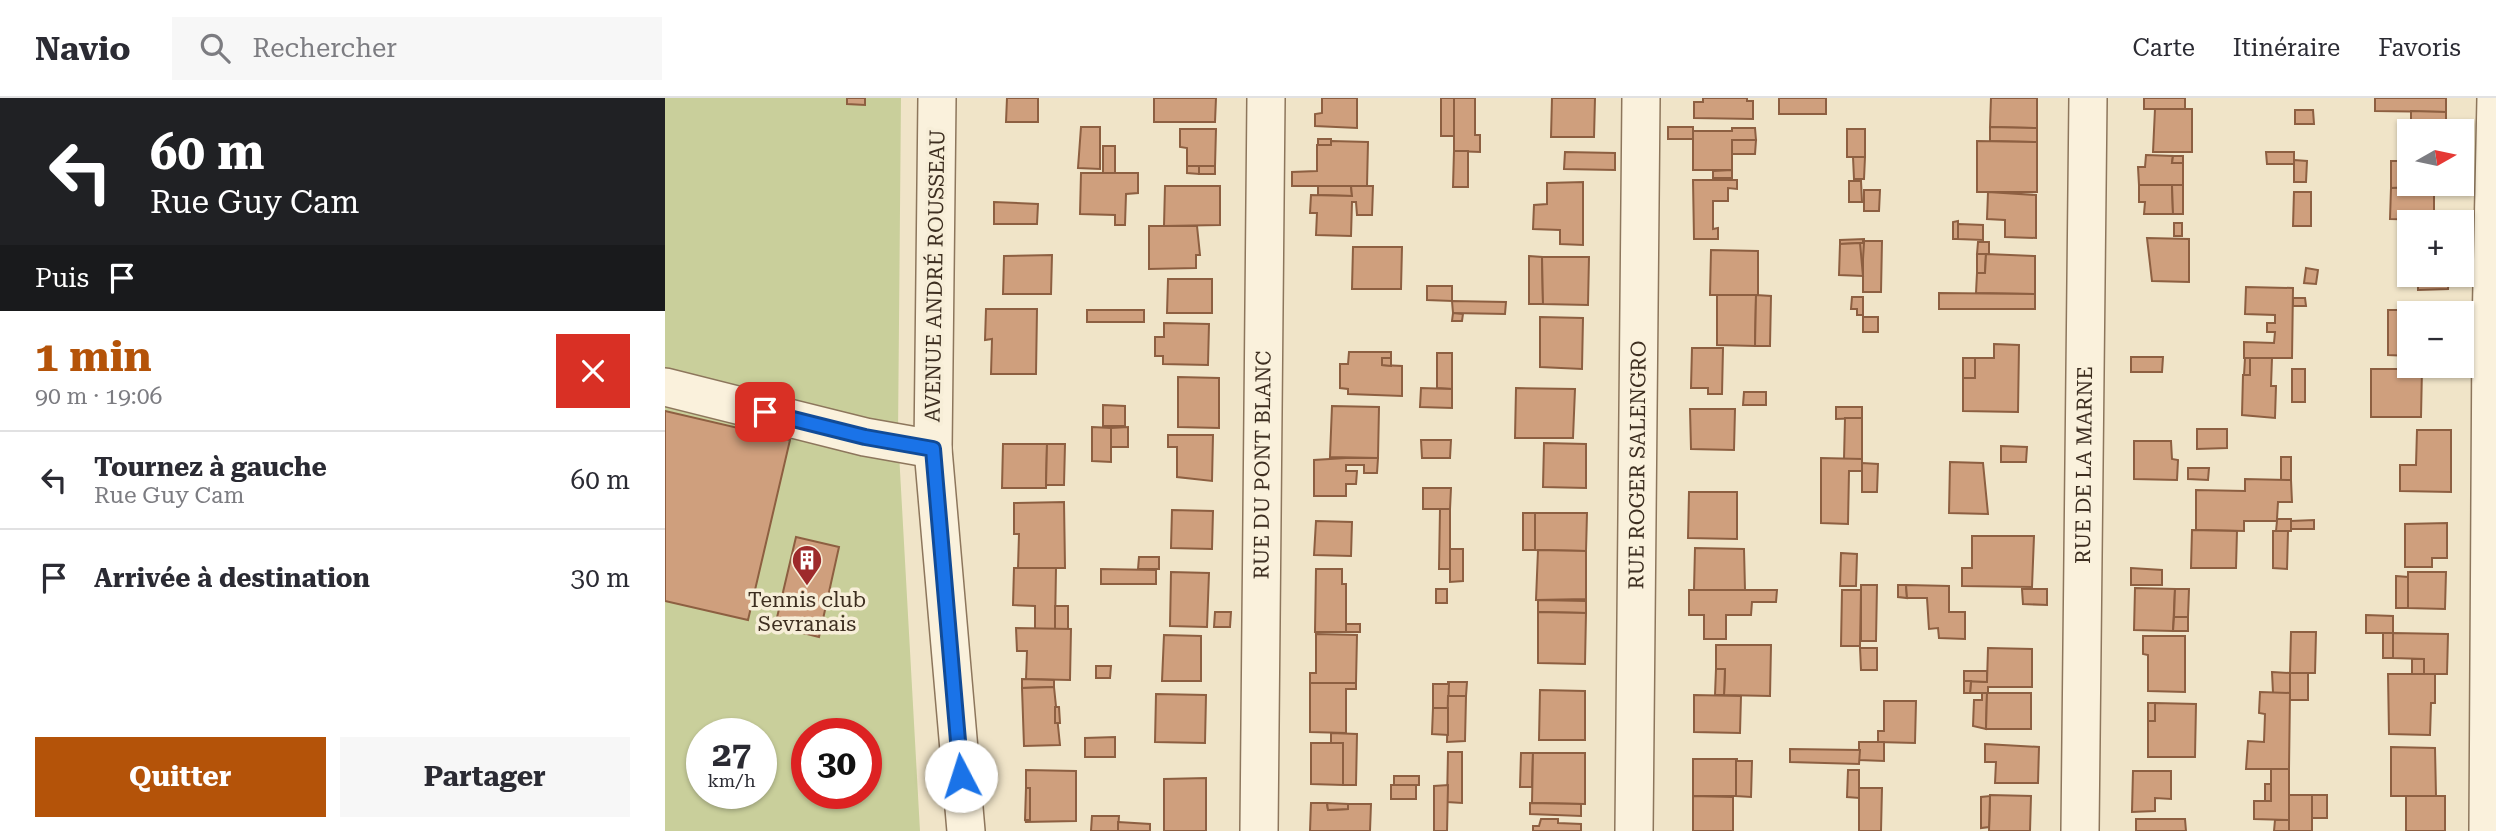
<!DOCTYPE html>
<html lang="fr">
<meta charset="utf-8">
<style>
:root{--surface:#fff;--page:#f7f7f7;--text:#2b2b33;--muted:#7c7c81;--line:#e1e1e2;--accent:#b45309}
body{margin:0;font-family:"Roboto Serif",serif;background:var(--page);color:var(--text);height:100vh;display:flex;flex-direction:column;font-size:26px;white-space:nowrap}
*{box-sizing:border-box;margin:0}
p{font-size:23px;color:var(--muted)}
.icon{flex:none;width:38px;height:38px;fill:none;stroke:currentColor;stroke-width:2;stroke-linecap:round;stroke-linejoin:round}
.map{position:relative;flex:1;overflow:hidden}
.drawer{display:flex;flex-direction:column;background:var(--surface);width:665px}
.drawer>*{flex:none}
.hud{background:#202124;color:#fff;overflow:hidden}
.needle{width:46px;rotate:81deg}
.fabs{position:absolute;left:1732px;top:21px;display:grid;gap:14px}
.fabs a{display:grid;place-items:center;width:77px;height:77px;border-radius:0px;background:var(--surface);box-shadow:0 2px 5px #0004;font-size:35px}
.speed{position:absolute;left:21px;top:620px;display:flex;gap:14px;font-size:35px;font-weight:700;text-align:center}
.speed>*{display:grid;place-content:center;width:91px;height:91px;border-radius:50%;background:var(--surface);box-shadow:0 2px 5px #0004;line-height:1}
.speed small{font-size:18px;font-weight:400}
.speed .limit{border:10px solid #d22;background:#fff;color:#111}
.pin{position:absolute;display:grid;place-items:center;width:60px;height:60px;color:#fff;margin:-30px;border-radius:14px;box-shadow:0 4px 10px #0006}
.me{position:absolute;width:77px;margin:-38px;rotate:355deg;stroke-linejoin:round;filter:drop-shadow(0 0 5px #0008)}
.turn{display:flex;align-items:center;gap:24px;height:147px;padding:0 35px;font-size:32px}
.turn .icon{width:91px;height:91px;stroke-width:2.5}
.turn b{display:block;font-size:49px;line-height:60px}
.then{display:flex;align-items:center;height:66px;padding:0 35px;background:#0003;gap:14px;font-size:26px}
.round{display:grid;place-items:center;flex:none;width:74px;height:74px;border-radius:0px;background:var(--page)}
.overview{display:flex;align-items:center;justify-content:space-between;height:119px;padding:0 35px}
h1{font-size:42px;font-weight:700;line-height:52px;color:var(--accent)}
.cta{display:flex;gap:14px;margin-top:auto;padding:14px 35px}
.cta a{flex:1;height:80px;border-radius:0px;background:var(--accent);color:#fff;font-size:28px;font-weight:700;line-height:80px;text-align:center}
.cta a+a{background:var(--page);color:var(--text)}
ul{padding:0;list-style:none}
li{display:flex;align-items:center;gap:21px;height:98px;padding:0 35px;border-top:2px solid var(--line)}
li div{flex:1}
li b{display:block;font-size:26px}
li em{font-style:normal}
header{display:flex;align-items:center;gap:42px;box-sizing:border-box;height:98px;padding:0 35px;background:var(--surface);border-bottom:2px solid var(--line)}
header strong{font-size:33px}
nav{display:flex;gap:38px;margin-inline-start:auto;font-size:24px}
.search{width:490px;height:63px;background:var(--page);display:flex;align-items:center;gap:18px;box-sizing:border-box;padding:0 24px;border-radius:0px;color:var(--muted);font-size:26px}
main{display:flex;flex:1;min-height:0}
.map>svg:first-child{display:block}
.green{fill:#c9cf9b;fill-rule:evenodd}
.building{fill:#cf9f7d;stroke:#8d5f41;stroke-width:2}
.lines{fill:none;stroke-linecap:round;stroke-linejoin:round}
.minor-casing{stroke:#8d765c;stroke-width:40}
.minor{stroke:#faf1dc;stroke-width:37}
.route-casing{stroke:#114b97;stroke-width:18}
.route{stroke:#1a73e8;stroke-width:12}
.labels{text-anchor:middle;stroke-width:7;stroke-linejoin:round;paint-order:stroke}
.street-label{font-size:21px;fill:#3d2e20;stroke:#f7eed8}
.poi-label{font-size:21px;fill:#3d2e20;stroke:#f7eed8}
</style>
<header>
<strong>Navio</strong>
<div class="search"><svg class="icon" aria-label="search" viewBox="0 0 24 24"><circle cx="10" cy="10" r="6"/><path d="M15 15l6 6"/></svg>Rechercher</div>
<nav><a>Carte</a><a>Itinéraire</a><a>Favoris</a></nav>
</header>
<main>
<section class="drawer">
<div class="hud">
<div class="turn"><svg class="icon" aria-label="left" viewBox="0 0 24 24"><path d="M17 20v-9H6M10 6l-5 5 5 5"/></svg><div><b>60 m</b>Rue Guy Cam</div></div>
<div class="then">Puis<svg class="icon" aria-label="arrive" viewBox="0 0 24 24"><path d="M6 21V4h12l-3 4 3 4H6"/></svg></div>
</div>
<div class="overview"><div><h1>1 min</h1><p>90 m · 19:06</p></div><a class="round" style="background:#d93025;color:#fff"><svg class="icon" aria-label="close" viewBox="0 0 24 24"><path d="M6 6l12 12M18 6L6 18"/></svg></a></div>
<ul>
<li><svg class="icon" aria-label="left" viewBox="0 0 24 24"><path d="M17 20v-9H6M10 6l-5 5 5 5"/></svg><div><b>Tournez à gauche</b><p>Rue Guy Cam</p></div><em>60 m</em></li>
<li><svg class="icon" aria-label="arrive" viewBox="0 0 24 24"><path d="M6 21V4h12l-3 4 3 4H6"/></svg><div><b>Arrivée à destination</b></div><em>30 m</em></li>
</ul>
<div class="cta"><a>Quitter</a><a>Partager</a></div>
</section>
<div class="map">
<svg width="1831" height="733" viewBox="0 0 1831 733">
<rect width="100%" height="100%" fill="#f0e4c8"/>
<path class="green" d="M0 0H236L233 337 255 733H0ZM37 635H96V695H37ZM142 635H201V695H142Z"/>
<g class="building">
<path d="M182 0H200V7L182 6Z"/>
<path d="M342 0H373V24H341Z"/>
<path d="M489 0H551L550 24H489Z"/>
<path d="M657 0H692V30L650 28V16L657 15Z"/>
<rect x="776" y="0" width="13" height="38"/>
<path d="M789 0H810V37H815V54L789 53Z"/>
<path d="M887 0H930L929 39H886Z"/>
<path d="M1038 0H1082V3H1088V21L1029 20V4H1038Z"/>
<rect x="1114" y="0" width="47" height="16"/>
<path d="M1326 0H1372V30L1325 29Z"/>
<rect x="1479" y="0" width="41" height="11"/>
<path d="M1710 0H1781V14L1710 13Z"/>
<path d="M1490 11H1527V54H1488Z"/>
<path d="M1630 12H1648L1649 26H1630Z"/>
<path d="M1746 13 1781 14V33H1746Z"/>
<path d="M416 29H435V71L413 70Z"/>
<rect x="1003" y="29" width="25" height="12"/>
<path d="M1325 29 1372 30V44L1325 43Z"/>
<path d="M1067 30H1090L1091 42H1067V72H1028V33H1067Z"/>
<path d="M515 31H551L550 68H522V50L515 49Z"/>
<rect x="1182" y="31" width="18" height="28"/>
<rect x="653" y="41" width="13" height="6"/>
<path d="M1067 42H1091L1090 56H1067Z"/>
<path d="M666 43 703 44 702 88H627V74L652 73V47H666Z"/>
<path d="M1312 43 1372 44V94H1312Z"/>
<rect x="438" y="48" width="12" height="27"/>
<path d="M789 53H803V89H788Z"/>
<path d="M900 54 950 55V72L899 71Z"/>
<path d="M1601 54H1629V66H1602Z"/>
<path d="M1481 57 1508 58 1507 65H1518V87H1474L1473 69H1480Z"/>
<path d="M1508 58H1518V65H1507Z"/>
<path d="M1188 59H1200L1199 81H1189Z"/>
<path d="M1629 62 1642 63 1641 84H1629Z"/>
<path d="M1726 63H1745V86H1769V89L1726 90Z"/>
<path d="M522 68H534V76L522 75Z"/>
<rect x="534" y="68" width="16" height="8"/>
<path d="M1067 72V80H1048V73Z"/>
<path d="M416 75H473V95L461 96 460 127H450V117L415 116Z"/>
<path d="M1028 82H1072V91L1063 90V103H1048V131L1053 130V141H1029Z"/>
<path d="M1184 83H1196L1197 104H1184Z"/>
<path d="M918 84V147L895 146V132L868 131 869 107 882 106V85Z"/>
<path d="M1474 87H1507L1508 116H1479L1480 104H1474Z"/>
<path d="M1507 87H1518V116H1508Z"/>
<path d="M500 88H555V127L499 128Z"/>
<path d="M653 88H686L687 98 653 97Z"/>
<path d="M686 88H708L707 117H692L691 104H687L686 138 651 137 652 115H645L646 97 687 98Z"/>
<path d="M1769 89V122L1725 121 1726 90Z"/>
<path d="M1199 92H1215L1214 113H1199Z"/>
<path d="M1323 94 1371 97V140L1340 139V122L1322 121Z"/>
<path d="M1629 94H1646V128H1628Z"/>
<path d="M329 104 373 106 372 126H329Z"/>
<path d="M1293 123V141H1288V124Z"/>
<rect x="1509" y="125" width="8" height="13"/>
<path d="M1293 126 1318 127V142L1293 141Z"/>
<path d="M484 128H532L535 157H531V170L484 171Z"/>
<path d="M1482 140 1524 141V184L1487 183Z"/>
<path d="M1199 141V145L1175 146V142Z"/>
<path d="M1198 143H1217L1216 194H1198Z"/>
<path d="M1313 144H1324V157L1312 156Z"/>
<path d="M1195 145H1199L1198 161H1194Z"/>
<path d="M1195 145 1198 178 1174 177 1175 146Z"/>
<path d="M688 149H737L736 191H687Z"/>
<path d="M1046 152 1093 153V197H1045Z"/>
<path d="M1312 156H1321L1320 175H1312Z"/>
<path d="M1321 156 1370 158V196L1311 195 1312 175H1320Z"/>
<path d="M387 157 386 196H338L339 158Z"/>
<path d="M864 158 877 159 878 206H864Z"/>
<path d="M877 159H924L923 207 878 206Z"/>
<path d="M1641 170 1653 172 1651 186 1639 185Z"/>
<path d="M1745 177H1784L1783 191 1753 192V177Z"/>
<path d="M503 181H547V215H502Z"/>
<path d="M762 188H787V203L762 202Z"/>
<path d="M1581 189 1628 190 1627 260H1579V244L1609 245 1610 234H1602V225H1610V217L1580 216Z"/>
<path d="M1274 195 1370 196V211H1274Z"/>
<path d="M1052 197H1091L1090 248 1052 247Z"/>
<path d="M1091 197 1106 198 1105 248H1090Z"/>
<path d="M1187 199H1198V217H1192V211H1186Z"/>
<path d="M1628 200H1640L1641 208H1628Z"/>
<path d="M787 203 841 204 840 216 788 215Z"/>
<path d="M321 211H372L371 276H326L327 241 320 242Z"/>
<rect x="422" y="212" width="57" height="12"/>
<path d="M1723 212H1763V215H1745V258L1723 257Z"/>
<path d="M788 215 798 216 797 223H787Z"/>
<path d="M875 219 918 220 917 271 875 269Z"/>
<rect x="1198" y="219" width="15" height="15"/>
<path d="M499 225 544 226 543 267 498 266V258H490V239H499Z"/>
<path d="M1329 246 1354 247 1353 314 1298 313V280H1310V260H1329Z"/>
<path d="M1027 250H1058L1057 296H1043V290H1026Z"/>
<path d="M684 254H726V260H717V267L737 268V298L683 296V291L675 290V266H683Z"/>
<path d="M772 255H787V291L772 290Z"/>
<path d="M1466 259H1498L1497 274H1466Z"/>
<path d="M717 260H726V268L717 267Z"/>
<rect x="1298" y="260" width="12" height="20"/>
<path d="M1580 260H1585V277H1579Z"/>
<path d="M1585 260H1607L1606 288H1611L1610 320 1577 317 1578 277H1585Z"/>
<rect x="1627" y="271" width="13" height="33"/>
<path d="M1706 271H1757L1756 319H1706Z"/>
<path d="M513 279 554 280V330L513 329Z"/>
<path d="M756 290 787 291V310L755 309Z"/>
<path d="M851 290 910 291 908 340H850Z"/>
<path d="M1079 294H1101V307H1078Z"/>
<path d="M438 307 460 308V328H438Z"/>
<path d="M667 308 714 309 713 360 665 359Z"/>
<path d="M1171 309H1197V320L1171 321Z"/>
<path d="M1025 311H1070L1069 352 1026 351Z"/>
<path d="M0 313 125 342 83 522 0 503Z"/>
<path d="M1180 320H1197V361H1179Z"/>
<path d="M427 329 446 330V364L427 363Z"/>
<path d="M463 329V349H446V330Z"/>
<path d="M1532 331H1562V350L1532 351Z"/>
<path d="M1752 332H1786V394L1735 393V367H1751Z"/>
<path d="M503 337H548L547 383 512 379V349H503Z"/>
<path d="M756 342H786L785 360H757Z"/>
<path d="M1469 343H1506L1507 361 1513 362 1512 382 1469 381Z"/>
<path d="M879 345 921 346V390L878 389Z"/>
<path d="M338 346H382L381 390H337Z"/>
<path d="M382 346H400L399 387H381Z"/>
<path d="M1336 348 1362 349 1361 364H1336Z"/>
<rect x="1616" y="359" width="10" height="23"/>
<path d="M681 360H713L712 375H699V367H681V373H692L691 386H681V398H649V362Z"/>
<path d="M1156 360 1197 361V373H1184L1183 426 1156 425Z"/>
<path d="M1285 364 1318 365 1323 416 1284 415Z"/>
<path d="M1197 365 1213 366 1212 394H1197Z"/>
<path d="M1523 370H1544L1543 382 1523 381Z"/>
<path d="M1580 381 1626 382 1627 404H1613L1612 421H1626V433H1611L1612 423H1579V433L1531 432V392L1580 393Z"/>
<path d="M758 390H786L785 411H758Z"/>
<path d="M1024 394H1072V441L1023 440Z"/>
<path d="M399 404 400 470H353L354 436H349V405Z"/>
<path d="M775 411H785V471H774Z"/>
<path d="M507 412 548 413 547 451 506 450Z"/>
<rect x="858" y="415" width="12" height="37"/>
<path d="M870 415H922L921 453 870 452Z"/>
<path d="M1649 422V431H1626V423Z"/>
<path d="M651 423 687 424 686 458 649 457Z"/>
<path d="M1782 425V460H1767V469H1740V426Z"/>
<path d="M1527 432 1572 433 1571 470H1526Z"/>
<path d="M1608 433H1623L1622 471 1608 470Z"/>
<path d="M1307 438H1369L1367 489 1297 488V470H1307Z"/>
<path d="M131 439 174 449 154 539 110 528Z"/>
<path d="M1030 450 1079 451 1080 492H1029Z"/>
<path d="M785 451H798V483L785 484Z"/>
<path d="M873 452 921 453V501L871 502Z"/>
<path d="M1176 455 1192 456 1191 488H1175Z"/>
<path d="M474 459H494V471H473Z"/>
<path d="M349 470H391L390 531H370V508L348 507Z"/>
<path d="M1466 470 1497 472V487H1466Z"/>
<path d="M436 471 491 472V486H436Z"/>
<path d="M651 471H677V486H681V534H650Z"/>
<path d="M506 474 544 475 542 529 505 528Z"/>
<path d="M1743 474H1781L1780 511 1743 510Z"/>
<path d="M1731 478 1743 479V510H1731Z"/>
<path d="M1196 487H1212L1211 543H1196Z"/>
<path d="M1233 487H1241L1242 500 1233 499Z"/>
<path d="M1241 487 1284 488V514H1300V541L1274 540 1273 530 1264 531 1262 500H1242Z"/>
<path d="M1470 490 1510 491 1508 533 1469 532Z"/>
<rect x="771" y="491" width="11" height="14"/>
<path d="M1357 491H1382V507L1358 506Z"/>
<path d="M1510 491H1524L1523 519H1509Z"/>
<path d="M1024 492H1112L1111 504H1087L1086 517H1061V541H1039V517H1024Z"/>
<path d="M1177 492H1196L1195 548H1176Z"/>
<path d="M873 502 921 503V515L873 514Z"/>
<rect x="390" y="508" width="13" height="23"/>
<path d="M550 514H566L565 529H549Z"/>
<path d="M873 514 921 515 920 566 873 565Z"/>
<path d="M1701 517 1728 518V535H1701Z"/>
<path d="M1509 519H1523V533H1508Z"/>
<rect x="681" y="526" width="14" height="8"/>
<path d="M351 530 406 531 405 582 361 581 362 553H352Z"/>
<path d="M1626 534H1651L1650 575H1625Z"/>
<rect x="1718" y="535" width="10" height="25"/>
<path d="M1728 535 1783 536 1782 576H1759V561L1728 560Z"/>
<path d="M651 536 692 537 691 585H645V575H651Z"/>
<path d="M499 537 536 538V583H497Z"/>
<path d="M1478 538H1520V594L1483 593V557L1478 556Z"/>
<path d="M1051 547H1106L1105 598 1059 597 1060 571H1051Z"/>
<path d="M1195 550H1212V572H1196Z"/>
<path d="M1323 550 1367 551V589H1323V595H1305L1306 583 1322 584Z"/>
<rect x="1747" y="561" width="12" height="15"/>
<path d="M431 568H446L445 580H431Z"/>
<path d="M1051 571H1060L1059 597H1050Z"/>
<path d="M1299 573H1322V584L1299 583Z"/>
<path d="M1607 574 1625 575V595H1608Z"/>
<rect x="1625" y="575" width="18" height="27"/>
<path d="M1723 576H1770V605H1766L1765 637 1724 636Z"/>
<path d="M357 581 389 582V589L357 590Z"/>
<path d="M1299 583H1306L1305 595H1299Z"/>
<path d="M783 584H802L801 598H783Z"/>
<path d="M645 585H691V591H681V635L645 634Z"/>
<path d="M768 586H784L783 610H768Z"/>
<path d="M389 589 395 647 359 648 357 590Z"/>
<path d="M875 592 920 593V642H874Z"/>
<path d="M1595 594 1625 595 1624 671H1581L1583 643 1599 644 1600 616 1594 615Z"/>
<path d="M1317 595H1322L1321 631 1308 628 1309 602H1317Z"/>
<path d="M1322 595H1366V631H1321Z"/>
<path d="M491 596 541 597 540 645 490 644Z"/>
<path d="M1029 597 1076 598 1075 635 1029 634Z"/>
<path d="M783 598H801L800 643 782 644Z"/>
<path d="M1219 603H1251L1250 645 1213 644V633H1219Z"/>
<rect x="1483" y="605" width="7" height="18"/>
<path d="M1490 605 1531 606 1530 659H1483V623H1490Z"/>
<path d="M390 609H394L395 625H390Z"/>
<path d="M768 610H783V637L767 636Z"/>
<path d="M666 635 692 636 691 687H678V645H666Z"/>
<path d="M450 639V659H420V640Z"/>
<path d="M1194 644H1219V663L1194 662Z"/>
<path d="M646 645H678V687L646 686Z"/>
<path d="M1320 646 1374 649 1373 685H1330L1331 664H1320Z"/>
<path d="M1726 649 1770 650 1771 698H1726Z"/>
<path d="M1125 651 1195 652 1194 666 1125 664Z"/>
<path d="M783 654H797V705L782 704Z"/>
<path d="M856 655H868L867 689H855Z"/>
<path d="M868 655H920V706L867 705Z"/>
<path d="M1028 661H1072L1071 698H1028Z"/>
<path d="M1071 663H1087L1086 699 1071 698Z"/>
<path d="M1606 671H1624V722L1589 721V703H1606Z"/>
<path d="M361 672 411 673V723L360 724 365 722V690H361Z"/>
<path d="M1183 672H1194V700L1182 699Z"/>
<path d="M1468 673H1506V701L1490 700V713L1467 714Z"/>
<rect x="729" y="678" width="25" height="9"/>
<path d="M541 680V733H499V681Z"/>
<rect x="1600" y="686" width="6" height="17"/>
<rect x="726" y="687" width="25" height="14"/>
<path d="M783 687 782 733H769V688Z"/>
<path d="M361 690H365V722H360Z"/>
<path d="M1194 690H1217L1216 733H1194Z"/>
<path d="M1325 697 1366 698 1365 733H1324Z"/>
<rect x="1624" y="697" width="23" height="36"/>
<rect x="1647" y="697" width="15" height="23"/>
<path d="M1028 698 1068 699V733H1028Z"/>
<path d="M1325 698 1324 729 1316 730V699Z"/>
<rect x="1741" y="698" width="39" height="35"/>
<path d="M646 705H662L663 712 683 711V706H706L705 733H645Z"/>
<path d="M662 705 683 706V711L663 712Z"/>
<path d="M865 705 916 706V718L865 716Z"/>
<path d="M427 718H454L453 733H426Z"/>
<path d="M876 721H893V725L916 726V733H868V728H874Z"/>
<path d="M1471 721H1520L1521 733H1471Z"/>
<path d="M1610 722H1624V733H1609Z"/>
<path d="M453 724 485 726V733H453Z"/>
</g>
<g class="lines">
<g class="minor-casing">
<g id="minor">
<path d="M272 0 268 351 301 733"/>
<path d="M0 289 200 339 268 351"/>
<path id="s1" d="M594 733 601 0"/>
<path id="s2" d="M969 733 976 0"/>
<path id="s3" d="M1415 733 1423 0"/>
<path d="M1823 733 1826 232 1831 0"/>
</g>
</g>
<use href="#minor" class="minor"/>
</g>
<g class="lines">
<g class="route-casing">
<path id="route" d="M100 314 200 339 268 351 296 678"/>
</g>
<use href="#route" class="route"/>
</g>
<defs>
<g id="building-pin" transform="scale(1.575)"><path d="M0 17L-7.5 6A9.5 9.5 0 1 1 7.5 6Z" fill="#9e2a2b" stroke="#f7eed8"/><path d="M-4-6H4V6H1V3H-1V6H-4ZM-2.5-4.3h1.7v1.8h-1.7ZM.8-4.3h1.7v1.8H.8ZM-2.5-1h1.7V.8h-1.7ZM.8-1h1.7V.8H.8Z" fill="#fff"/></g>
</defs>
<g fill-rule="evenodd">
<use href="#building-pin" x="142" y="462"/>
</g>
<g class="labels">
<g class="street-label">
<text transform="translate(270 178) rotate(-89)" y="7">AVENUE ANDRÉ ROUSSEAU</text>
<text dy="7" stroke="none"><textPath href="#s1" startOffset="366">RUE DU PONT BLANC</textPath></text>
<text dy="7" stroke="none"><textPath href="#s2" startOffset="366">RUE ROGER SALENGRO</textPath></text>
<text dy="7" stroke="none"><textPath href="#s3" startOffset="366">RUE DE LA MARNE</textPath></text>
</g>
<g class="poi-label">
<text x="142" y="509">Tennis club<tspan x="142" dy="24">Sevranais</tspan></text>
</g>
</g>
</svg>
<div class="fabs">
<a><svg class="needle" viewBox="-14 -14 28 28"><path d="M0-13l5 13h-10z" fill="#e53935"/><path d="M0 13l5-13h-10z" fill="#7c7c81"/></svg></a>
<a>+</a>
<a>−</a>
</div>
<div class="speed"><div>27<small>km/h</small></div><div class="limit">30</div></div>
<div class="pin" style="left:100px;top:314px;background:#d93025"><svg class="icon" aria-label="arrive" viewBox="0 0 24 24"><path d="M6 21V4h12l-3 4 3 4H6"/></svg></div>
<svg class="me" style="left:296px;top:678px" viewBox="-20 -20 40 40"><circle r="19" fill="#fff"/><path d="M0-13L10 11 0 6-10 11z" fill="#1a73e8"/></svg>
</div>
</main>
